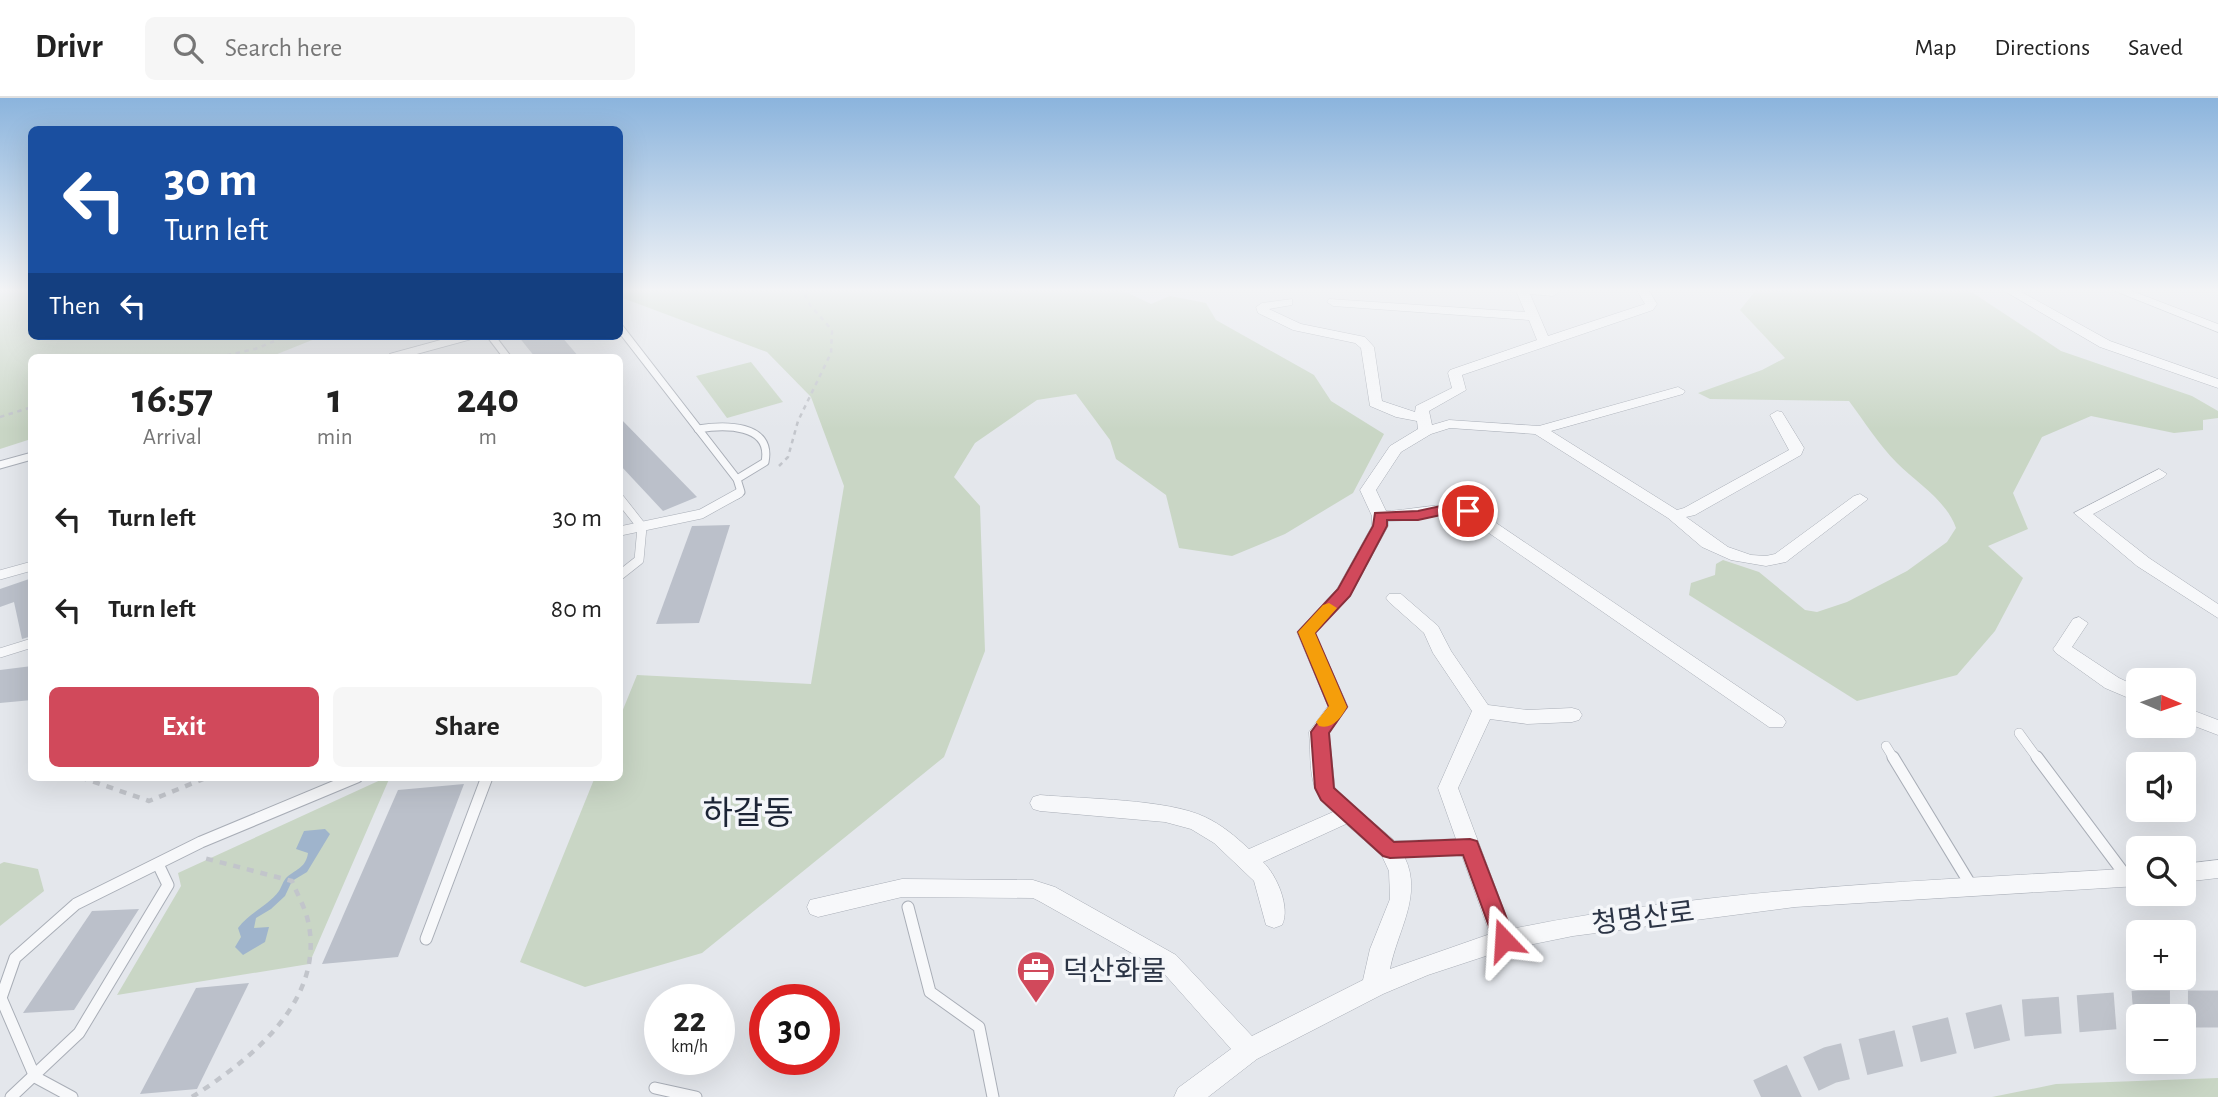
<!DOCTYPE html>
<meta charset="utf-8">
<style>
:root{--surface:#fff;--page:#f6f6f6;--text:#222;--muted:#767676;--line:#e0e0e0;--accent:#d1495b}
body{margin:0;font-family:"Alegreya Sans","Noto Sans KR",sans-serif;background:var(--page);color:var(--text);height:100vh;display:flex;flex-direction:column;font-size:26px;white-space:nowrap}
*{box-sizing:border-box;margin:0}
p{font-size:23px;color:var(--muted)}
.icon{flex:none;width:38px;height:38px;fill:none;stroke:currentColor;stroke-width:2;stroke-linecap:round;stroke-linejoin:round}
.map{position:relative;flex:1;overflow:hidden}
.panel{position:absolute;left:28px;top:256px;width:595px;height:427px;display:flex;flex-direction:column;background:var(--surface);border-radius:10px;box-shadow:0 7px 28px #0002}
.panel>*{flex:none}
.banner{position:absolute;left:28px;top:28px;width:595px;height:214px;border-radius:10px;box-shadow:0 7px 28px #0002;background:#1a4fa0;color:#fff;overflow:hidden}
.needle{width:46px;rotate:92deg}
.controls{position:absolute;left:2126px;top:570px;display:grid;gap:14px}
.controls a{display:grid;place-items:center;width:70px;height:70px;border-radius:10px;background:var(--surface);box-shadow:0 7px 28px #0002;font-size:35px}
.speed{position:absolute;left:644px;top:886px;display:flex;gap:14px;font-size:35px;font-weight:700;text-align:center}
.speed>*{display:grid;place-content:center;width:91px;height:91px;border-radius:50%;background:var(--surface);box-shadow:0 7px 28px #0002;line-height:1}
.speed small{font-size:18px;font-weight:400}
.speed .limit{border:10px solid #d22;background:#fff;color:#111}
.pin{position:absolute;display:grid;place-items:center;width:60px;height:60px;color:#fff;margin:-30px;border:4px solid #fff;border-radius:50%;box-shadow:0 2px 7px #0007}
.me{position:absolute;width:77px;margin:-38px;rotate:340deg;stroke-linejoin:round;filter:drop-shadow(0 0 5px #0008)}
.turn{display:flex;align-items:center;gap:24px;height:147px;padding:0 21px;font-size:32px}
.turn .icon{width:91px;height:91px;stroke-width:2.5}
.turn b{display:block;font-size:49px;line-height:60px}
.then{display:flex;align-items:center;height:66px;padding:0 21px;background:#0003;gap:14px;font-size:26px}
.eta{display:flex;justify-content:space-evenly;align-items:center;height:119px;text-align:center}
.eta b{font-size:42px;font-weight:700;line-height:49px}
.action{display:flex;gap:14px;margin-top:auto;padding:14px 21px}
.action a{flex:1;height:80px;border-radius:10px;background:var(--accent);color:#fff;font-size:28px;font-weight:700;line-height:80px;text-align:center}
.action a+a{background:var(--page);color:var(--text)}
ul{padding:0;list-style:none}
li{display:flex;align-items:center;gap:21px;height:91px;padding:0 21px}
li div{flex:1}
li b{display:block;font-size:26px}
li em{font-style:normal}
header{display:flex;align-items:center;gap:42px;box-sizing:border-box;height:98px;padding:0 35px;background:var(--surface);border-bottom:2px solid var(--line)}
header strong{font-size:33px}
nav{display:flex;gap:38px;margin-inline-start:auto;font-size:24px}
.search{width:490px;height:63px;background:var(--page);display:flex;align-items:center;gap:18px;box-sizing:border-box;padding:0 24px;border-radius:10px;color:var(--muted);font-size:26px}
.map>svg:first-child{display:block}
.green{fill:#c9d6c5}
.water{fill:#9fb4cc}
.building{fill:#bbc0ca}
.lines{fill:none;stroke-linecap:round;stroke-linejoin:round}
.primary-tunnel{stroke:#bfc3cb;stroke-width:37;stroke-dasharray:37 18;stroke-linecap:butt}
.service-far2-casing{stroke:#a9aeb7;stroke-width:9}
.service-far1-casing{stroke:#a9aeb7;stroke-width:10}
.service-casing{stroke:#a9aeb7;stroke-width:13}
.minor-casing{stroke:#a9aeb7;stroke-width:1}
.path-far1{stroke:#c2c5cb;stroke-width:2.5;stroke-dasharray:4.5 4.5;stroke-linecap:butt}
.path{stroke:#c2c5cb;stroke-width:4.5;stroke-dasharray:7 7;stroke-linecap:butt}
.service-far2{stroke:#f7f8fa;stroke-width:7}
.service-far1{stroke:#f7f8fa;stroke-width:9}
.service{stroke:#f7f8fa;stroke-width:11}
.minor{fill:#f7f8fa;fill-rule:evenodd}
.route{fill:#d1495b;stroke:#882f3b;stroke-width:2}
.slow{fill:#f59e0b}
.labels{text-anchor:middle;stroke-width:7;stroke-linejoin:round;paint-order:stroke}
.near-street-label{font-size:28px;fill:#2b3445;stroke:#f4f6f9}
.near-poi-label{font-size:28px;fill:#2b3445;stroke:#f4f6f9;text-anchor:start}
.near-quarter-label{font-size:33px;fill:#1d2536;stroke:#f4f6f9}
</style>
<header>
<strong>Drivr</strong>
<div class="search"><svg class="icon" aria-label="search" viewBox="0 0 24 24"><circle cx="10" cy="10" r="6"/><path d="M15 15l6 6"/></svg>Search here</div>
<nav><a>Map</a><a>Directions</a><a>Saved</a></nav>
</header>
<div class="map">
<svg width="2218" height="999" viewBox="0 0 2218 999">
<rect width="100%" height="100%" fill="#e4e7ec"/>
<g class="green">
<path d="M0 191H31L32 238H322L270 259H32L31 341 0 351Z"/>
<path d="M620 191H1120L1151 206 1170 198 1206 205 1216 222 1314 277 1331 303 1384 336 1353 395 1285 436 1232 458 1179 450 1166 397 1116 361 1110 342 1076 296 1037 302 975 345 954 379 980 408 985 553 944 659 702 855 585 889 520 864 595 679H620V619L637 577 811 586 844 388 811 299 767 254 620 199Z"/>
<path d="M1757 191H1967L2061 253 2192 298 2218 313V320L2203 322V332L2174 335 2091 318 2042 339 2013 395 2028 431 1988 448 2023 480 1995 533 1957 577 1857 603 1689 497 1691 485 1715 477 1716 466 1723 462 1759 474 1805 512 1817 514 1847 504 1907 473 1947 444 1956 430C1947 403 1916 384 1897 365 1879 347 1864 323 1849 303L1710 301 1698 295 1762 272 1785 260 1740 212Z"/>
<path d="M751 264 783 304 727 320 696 278Z"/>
<path d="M387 679H390L309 866 117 897 181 788 178 775Z"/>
<path d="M4 764 38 771 44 793 0 828V766Z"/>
<path d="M2218 980V999H1992L2056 986Z"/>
</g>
<path class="water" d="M325 731 330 736 307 774 292 783 285 798 271 811 256 820 254 830 269 829 265 844 243 857 235 849 241 839 238 830C249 815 268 808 279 793 282 788 283 783 287 779 297 771 306 769 308 755L296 751 304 733Z"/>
<g class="building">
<path d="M518 238H561L579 259H535Z"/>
<path d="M620 320 697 399 663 413 620 367Z"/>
<path d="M730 427 699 525 656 526 692 428Z"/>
<path d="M32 480V538L22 541 14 504 0 509V491Z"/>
<path d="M32 568V602L0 605V572Z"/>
<path d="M464 686 398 859 322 866 398 692Z"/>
<path d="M139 811 74 912 23 915 92 813Z"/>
<path d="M249 885 197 991 140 996 196 890Z"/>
</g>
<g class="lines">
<path class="primary-tunnel" d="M1761 999 1830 967 2023 920 2140 911H2218"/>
<g class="service-far2-casing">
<g id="service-far2">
<path d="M620 230 737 381 741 394 737 397"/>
<path d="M491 238 507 259"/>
<path d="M392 259 469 238"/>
<path d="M698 331C723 327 773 325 765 364L737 381"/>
<path d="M0 367 32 358"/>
</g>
</g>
<g class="service-far1-casing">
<g id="service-far1">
<path d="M620 401 642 429 639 462 620 477"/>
<path d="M620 433 701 416 739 395"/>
<path d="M0 477 32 468"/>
<path d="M0 555 32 545"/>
<path d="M2019 635 2038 661"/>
<path d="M1886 648 1894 661"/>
</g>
</g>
<g class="service-casing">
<g id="service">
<path d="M1893 659 1972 789"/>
<path d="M2037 659 2126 778"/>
<path d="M908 809 930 894 979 929 993 999"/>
<path d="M426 841 487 679"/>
<path d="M655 990 696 999"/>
<path d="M11 999 79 935 168 787 158 766"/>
<path d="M72 999 35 979 1 900 15 860 76 806 201 744 357 679"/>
</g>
</g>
<g class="minor-casing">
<g id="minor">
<path d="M1509 191H1557L1559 194 1553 198 1530 196 1548 238 1645 206 1636 191H1648L1657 206 1653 212 1462 277 1466 292 1429 313 1432 327 1449 322 1539 328 1678 289 1685 293 1683 296 1551 333 1677 412 1684 410 1789 352 1770 317 1777 313 1782 314 1804 350 1801 357 1695 417 1686 419 1728 449 1751 457 1766 458 1775 456 1854 398 1860 396 1868 401 1786 464 1766 468 1731 462 1702 449 1668 420 1535 336 1450 330 1431 336 1401 354 1376 392 1386 413C1415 412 1445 402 1474 410L1783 619 1786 624 1783 629H1769L1463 417 1450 415 1417 422 1388 423V428L1350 498 1315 535 1348 609 1329 635 1335 692 1395 743 1456 741 1438 690 1472 613 1433 555 1424 535 1389 504 1386 500 1389 496H1401L1438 528 1451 553 1488 607 1527 612 1572 610 1579 612 1582 617 1579 622 1572 624 1527 626 1490 621 1458 690 1511 831C1718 789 1929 783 2138 770V788L1795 809 1573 838 1504 852 1428 877 1383 896 1257 961 1208 999H1174L1178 990 1231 951 1160 871 1039 803 1033 800 902 799 818 819 810 816 807 809 810 802 902 781 1033 782 1055 789 1176 857 1252 938 1363 882 1370 851 1390 801 1389 773 1382 758 1346 726 1263 764C1276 776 1291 809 1282 827L1274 830 1266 827 1254 783 1214 745 1191 731 1165 724 1040 713 1033 711 1030 705 1033 699 1040 697C1084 701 1168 701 1205 719 1222 727 1235 738 1249 751L1333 714C1306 691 1312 667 1309 634L1328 608 1297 534 1337 491 1372 428V418L1360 392 1390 348 1418 331 1417 323 1396 319 1370 308 1361 250 1355 245 1293 232 1258 215 1256 209 1262 205 1292 201V207L1269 211 1301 226 1365 239 1374 249 1382 303 1415 314 1416 308 1452 290 1448 275 1450 272 1537 242 1529 222 1333 208 1327 204 1329 201 1525 214 1517 195ZM1462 758 1490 836 1390 871C1397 833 1423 798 1405 760Z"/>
<path d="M2001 191H2016L2110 243 2218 281V290L2100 249Z"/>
<path d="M2110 191H2127L2218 226V234Z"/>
<path d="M2159 371 2167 376 2164 379 2093 416 2149 460 2218 506V520L2137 468 2074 415Z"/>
<path d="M2079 519 2088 525 2072 549 2119 580 2138 589V604L2105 590 2056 555 2053 551 2056 547 2073 521Z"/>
<path d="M2184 609 2218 622V637L2184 624Z"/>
<path d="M2218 762V780L2184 784V766Z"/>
</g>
</g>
<g class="path-far1">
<path d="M218 259 255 251 287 238"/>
<path d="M0 319 32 309"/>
<path d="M779 368 788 359 798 323 831 255 832 232 810 207 802 191"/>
</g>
<g class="path">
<path d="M80 679 149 703 208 679"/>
<path d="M192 999C250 962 326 903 308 823 305 809 297 796 292 783L204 760"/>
</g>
<use href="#service-far2" class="service-far2"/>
<use href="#service-far1" class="service-far1"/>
<use href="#service" class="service"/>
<use href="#minor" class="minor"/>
</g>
<linearGradient id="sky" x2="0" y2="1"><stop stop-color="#8bb4dd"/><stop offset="0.58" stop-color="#f3f4f6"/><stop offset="1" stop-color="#f3f4f6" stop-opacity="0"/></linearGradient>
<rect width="2218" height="331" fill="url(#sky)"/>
<path class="route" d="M1450 406 1473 410 1476 413 1468 417 1450 415 1418 422H1387V428L1350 498 1315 535 1347 609 1329 635 1334 690 1394 744 1470 741 1477 743 1515 842 1512 848 1504 851 1497 848 1494 842 1463 757 1390 760 1383 758 1321 702 1315 690 1311 634 1329 609 1298 534 1338 491 1373 428 1375 415 1418 413Z"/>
<path class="slow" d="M1329 505 1337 510 1315 535 1347 609C1341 620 1332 632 1319 628L1316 624 1329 608 1298 534 1323 507Z"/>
<defs>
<g id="office-pin" transform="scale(2.0125)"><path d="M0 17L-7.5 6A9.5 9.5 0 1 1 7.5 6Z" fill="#d1495b" stroke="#f4f6f9"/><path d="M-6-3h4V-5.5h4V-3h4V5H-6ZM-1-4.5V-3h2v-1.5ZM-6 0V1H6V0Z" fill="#fff"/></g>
</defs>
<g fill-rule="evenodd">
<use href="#office-pin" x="1036" y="872"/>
</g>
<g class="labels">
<g class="near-street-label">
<text transform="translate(1643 819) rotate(-7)" y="10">청명산로</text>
</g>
<g class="near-poi-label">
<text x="1063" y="882">덕산화물</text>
</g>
<g class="near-quarter-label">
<text x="748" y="726">하갈동</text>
</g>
</g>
</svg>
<div class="controls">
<a><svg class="needle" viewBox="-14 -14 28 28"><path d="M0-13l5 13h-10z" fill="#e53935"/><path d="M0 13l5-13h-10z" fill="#767676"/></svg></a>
<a><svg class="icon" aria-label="sound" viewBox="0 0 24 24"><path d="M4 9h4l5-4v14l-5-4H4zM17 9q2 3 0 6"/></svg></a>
<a><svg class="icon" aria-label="search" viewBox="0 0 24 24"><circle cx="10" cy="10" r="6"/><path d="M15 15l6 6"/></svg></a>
<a>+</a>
<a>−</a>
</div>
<div class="speed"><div>22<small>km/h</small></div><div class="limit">30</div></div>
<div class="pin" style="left:1468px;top:413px;background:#d93025"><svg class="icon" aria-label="arrive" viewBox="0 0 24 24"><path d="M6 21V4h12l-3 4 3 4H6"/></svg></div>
<svg class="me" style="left:1504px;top:842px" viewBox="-20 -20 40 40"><path d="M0-17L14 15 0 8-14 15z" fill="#d1495b" stroke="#fff" stroke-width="4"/></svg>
<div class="banner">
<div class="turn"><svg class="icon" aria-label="left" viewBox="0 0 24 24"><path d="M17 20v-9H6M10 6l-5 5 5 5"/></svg><div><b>30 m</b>Turn left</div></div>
<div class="then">Then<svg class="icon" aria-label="left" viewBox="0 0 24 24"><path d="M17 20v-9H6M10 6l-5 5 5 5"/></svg></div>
</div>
<section class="panel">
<div class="eta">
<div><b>16:57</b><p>Arrival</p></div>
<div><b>1</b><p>min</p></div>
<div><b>240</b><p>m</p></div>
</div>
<ul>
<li><svg class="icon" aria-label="left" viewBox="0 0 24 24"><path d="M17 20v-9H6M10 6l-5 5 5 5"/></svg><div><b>Turn left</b></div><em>30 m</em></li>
<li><svg class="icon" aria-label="left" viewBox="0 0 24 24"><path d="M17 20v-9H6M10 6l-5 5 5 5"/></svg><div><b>Turn left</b></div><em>80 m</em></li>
</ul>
<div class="action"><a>Exit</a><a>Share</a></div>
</section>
</div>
